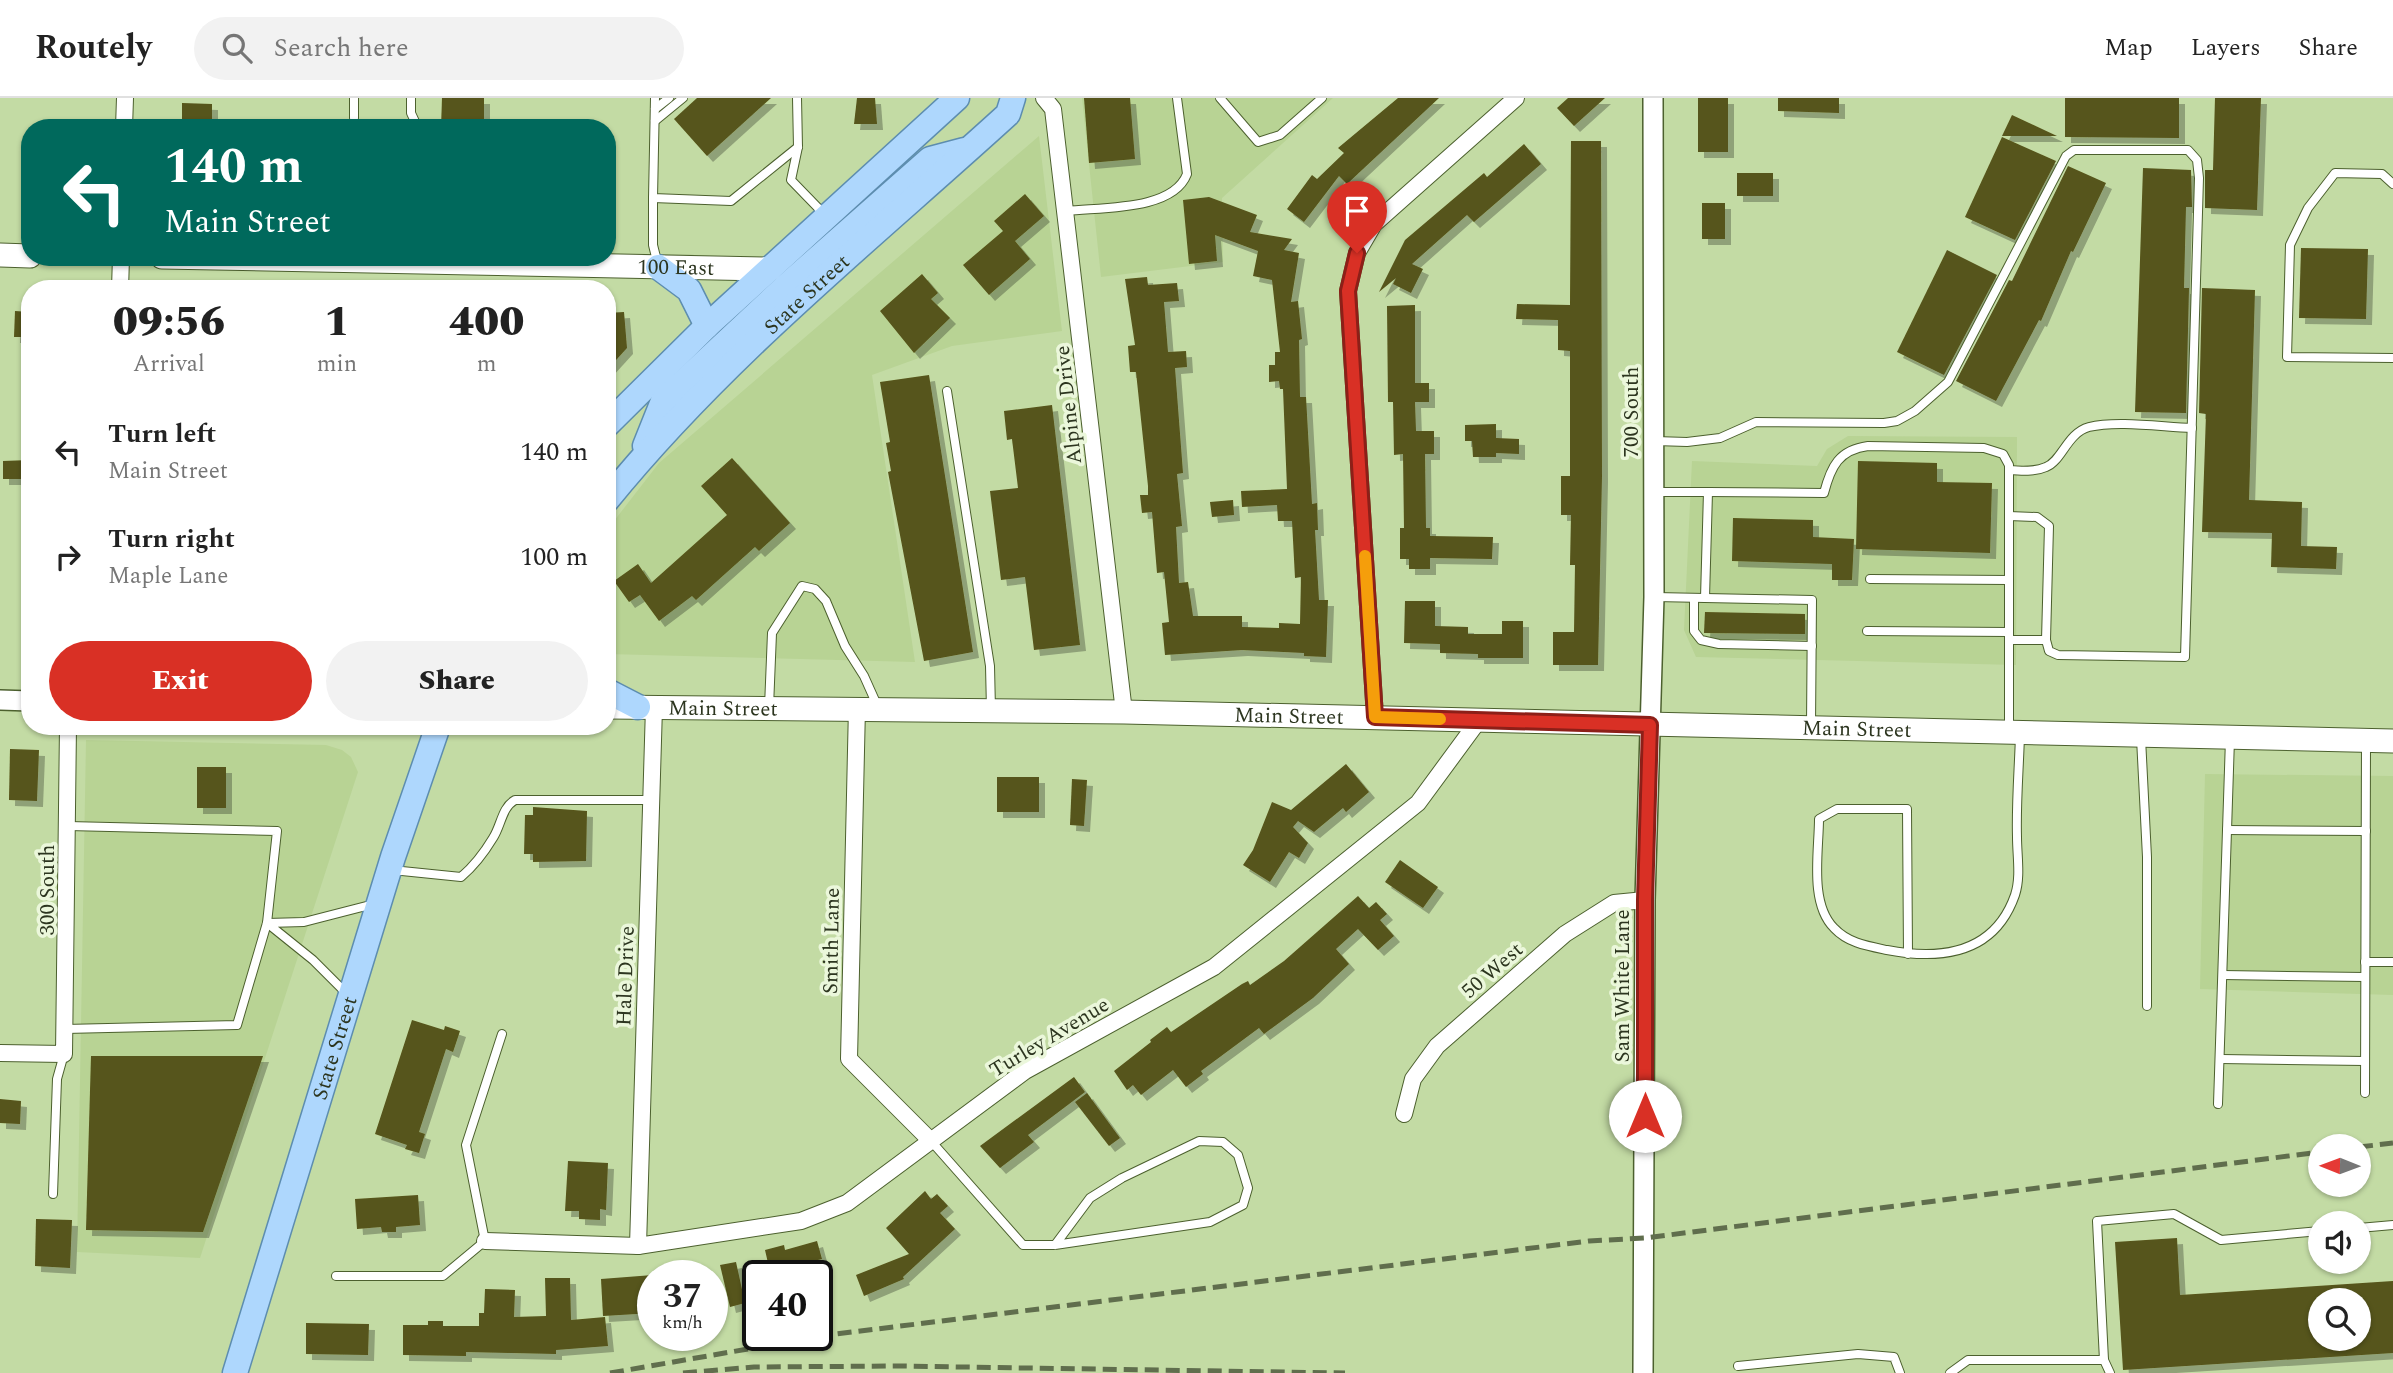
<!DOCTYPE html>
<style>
:root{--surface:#fff;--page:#f2f2f2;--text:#222;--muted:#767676;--line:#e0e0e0;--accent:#d93025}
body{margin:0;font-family:Spectral,serif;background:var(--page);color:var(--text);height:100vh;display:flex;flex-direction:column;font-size:26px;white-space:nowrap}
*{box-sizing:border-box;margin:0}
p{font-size:23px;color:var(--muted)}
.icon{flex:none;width:38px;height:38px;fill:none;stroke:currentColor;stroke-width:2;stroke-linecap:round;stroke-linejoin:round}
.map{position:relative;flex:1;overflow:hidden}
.side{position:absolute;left:21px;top:182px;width:595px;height:455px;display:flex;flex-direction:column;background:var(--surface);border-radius:28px;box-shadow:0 2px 5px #0004}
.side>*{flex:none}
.top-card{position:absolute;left:21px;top:21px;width:595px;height:147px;border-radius:28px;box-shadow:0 2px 5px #0004;background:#00695c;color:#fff;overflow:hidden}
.needle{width:46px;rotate:271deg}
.fabs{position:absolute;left:2308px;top:1036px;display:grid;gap:14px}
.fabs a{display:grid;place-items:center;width:63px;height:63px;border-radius:50%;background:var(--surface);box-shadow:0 2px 5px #0004;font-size:35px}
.speed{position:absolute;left:637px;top:1162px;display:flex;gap:14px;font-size:35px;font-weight:700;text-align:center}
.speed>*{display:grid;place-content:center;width:91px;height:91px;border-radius:50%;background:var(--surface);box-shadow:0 2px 5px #0004;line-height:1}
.speed small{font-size:18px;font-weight:400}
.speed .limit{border:4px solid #111;border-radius:10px;background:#fff;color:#111}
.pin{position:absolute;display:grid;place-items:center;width:60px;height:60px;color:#fff;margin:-72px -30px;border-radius:50% 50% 50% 0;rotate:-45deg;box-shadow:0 0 7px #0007}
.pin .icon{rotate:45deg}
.me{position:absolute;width:77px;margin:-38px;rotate:0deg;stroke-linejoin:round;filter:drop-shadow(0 0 5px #0008)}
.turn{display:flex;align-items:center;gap:24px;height:147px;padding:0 28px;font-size:32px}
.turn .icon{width:91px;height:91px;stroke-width:2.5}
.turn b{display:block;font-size:49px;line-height:60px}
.eta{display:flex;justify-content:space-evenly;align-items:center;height:119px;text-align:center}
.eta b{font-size:42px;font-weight:800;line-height:49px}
.cta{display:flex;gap:14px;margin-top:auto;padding:14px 28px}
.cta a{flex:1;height:80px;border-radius:42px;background:var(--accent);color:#fff;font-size:28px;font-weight:800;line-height:80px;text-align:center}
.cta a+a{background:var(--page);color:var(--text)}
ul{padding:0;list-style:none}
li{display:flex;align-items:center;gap:21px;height:105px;padding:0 28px}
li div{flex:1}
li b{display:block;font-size:26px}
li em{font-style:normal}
header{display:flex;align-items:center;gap:42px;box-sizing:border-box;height:98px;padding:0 35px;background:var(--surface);border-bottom:2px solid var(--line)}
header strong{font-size:33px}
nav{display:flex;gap:38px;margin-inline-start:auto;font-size:24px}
.search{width:490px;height:63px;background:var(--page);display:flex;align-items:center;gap:18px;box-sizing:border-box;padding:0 24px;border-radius:38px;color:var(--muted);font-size:26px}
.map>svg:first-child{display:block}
.built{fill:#b8d394}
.building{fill:#56541a;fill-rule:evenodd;filter:url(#shadow)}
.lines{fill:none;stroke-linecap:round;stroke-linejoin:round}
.service-casing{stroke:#4c602e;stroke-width:10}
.minor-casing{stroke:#4c602e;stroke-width:18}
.tertiary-casing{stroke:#4c602e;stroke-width:22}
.secondary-casing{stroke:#4c602e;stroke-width:25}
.primary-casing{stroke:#5d8daf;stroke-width:27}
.service{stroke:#fff;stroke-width:8}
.minor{stroke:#fff;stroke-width:16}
.tertiary{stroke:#fff;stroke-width:19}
.secondary{stroke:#fff;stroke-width:23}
.primary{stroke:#aed7fd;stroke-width:24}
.rail{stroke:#606e4d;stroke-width:5;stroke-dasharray:14 7;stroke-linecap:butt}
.route-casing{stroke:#8d1f18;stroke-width:18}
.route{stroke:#d93025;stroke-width:12}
.slow{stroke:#f59e0b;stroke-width:12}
.labels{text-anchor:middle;stroke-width:7;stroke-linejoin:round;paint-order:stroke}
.street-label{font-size:21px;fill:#2c351f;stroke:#ebf7db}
</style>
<header>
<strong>Routely</strong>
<div class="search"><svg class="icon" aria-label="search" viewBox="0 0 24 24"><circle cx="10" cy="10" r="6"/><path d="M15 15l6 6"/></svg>Search here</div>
<nav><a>Map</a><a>Layers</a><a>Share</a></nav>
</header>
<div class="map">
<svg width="2393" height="1275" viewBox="0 0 2393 1275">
<defs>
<filter id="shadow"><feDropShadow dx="6" dy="6" stdDeviation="0" flood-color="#0004"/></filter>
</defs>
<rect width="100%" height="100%" fill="#c3dba4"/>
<g class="built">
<path d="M1082 0H1333L1222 100 1223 164 1101 179Z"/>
<path d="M1039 38 1062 233 952 248 872 277 915 564 607 556V432L659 365Z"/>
<path d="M1848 338 2017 339 2016 567 1696 559 1684 532 1692 363 1817 368 1827 351Z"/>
<path d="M86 642 326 647 342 652 351 659 358 674 200 1160 77 1154Z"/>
<path d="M2205 676 2393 678V897L2200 891Z"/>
</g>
<g class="building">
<path d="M442 0H484V30H441Z"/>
<path d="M697 0H771L707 58 674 21Z"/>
<path d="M857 0H875L877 26H854Z"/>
<path d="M1084 0H1130L1135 61 1089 65Z"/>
<path d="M1398 0H1439L1347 86 1339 78 1304 124 1287 111 1312 77 1317 81 1344 55 1338 50Z"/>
<path d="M1568 0H1605L1574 28 1557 10Z"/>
<rect x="1698" y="0" width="30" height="54"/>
<path d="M1778 0H1839V15L1778 13Z"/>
<path d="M2065 0H2179V40L2065 39Z"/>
<path d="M2215 0H2261L2257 112 2205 110V72H2213Z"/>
<path d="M182 5 212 6V30H182Z"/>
<path d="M2012 17 2057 38H2002Z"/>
<path d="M2002 39 2056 63 2015 142 1965 119Z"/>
<path d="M1571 43H1601L1602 378 1598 567H1553V534H1574L1575 467H1570L1571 417H1561V378H1570V253L1558 252V222L1516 221 1517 206 1570 207Z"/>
<path d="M1524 46 1541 66 1474 124 1467 117 1412 166 1423 171 1411 195 1393 186 1396 180 1379 194 1405 142 1484 75 1487 79Z"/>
<path d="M2068 68 2106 85 2073 154 2071 153 2041 223 2039 222 1996 303 1956 283 2009 182 2012 183Z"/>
<path d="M2143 70 2191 72 2192 109H2186L2184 190H2189L2186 315 2135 314Z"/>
<rect x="1737" y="75" width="36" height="23"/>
<path d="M1025 96 1044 118 1015 143 1030 161 989 197 963 167 1003 133 994 123Z"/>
<path d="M1209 99 1257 117 1250 134 1292 141 1284 152 1299 155 1291 204 1298 203 1302 241 1299 242 1300 299H1306L1312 406 1317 405 1318 432H1315L1319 502H1328L1326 559 1304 558V555L1242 552 1165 557 1162 525 1169 524 1164 474 1157 475 1152 414 1142 415 1140 397H1148V388L1136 274H1130L1128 248 1135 247 1125 181 1147 179 1148 187 1177 185 1179 203 1164 204 1168 254 1186 253 1187 269 1175 270 1183 375 1177 376 1182 428 1176 429 1179 485 1188 484 1193 518H1242V529L1279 530V525L1300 526 1301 479 1295 480 1292 423H1278L1277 407 1242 409 1241 393 1287 391 1283 291H1280L1279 283 1269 284V267H1275V254H1280L1272 182 1253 178 1258 153 1215 137 1217 163 1189 166 1183 102Z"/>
<rect x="1702" y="105" width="23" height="36"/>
<path d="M2301 150 2368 151 2366 221 2299 220Z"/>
<path d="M1947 152 1997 177 1944 277 1897 254Z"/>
<path d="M922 176 938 195 931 201 950 220 914 255 880 213Z"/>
<path d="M2202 190 2255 192 2249 402 2302 404 2301 448 2337 449 2336 471 2271 469 2272 435 2202 434 2206 316 2199 315Z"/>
<path d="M1415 207V285H1429V304H1415L1416 333H1434V356H1425L1426 430H1430V438L1493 439 1492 461 1430 460V471H1409V461H1400V430H1404L1403 356 1394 357 1393 304H1388L1387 208Z"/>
<path d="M15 213 30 214V239H14Z"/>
<path d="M624 214 627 250 607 272V215Z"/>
<path d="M929 277 973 554 924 563 888 374 891 373 886 345 890 344 880 284Z"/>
<path d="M1052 307 1080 547 1034 552 1025 479 1001 482 990 393 1018 390 1012 341 1007 342 1004 313Z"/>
<path d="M1496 326V340L1519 341V356L1496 355V359H1473L1472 343H1465V327Z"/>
<path d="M732 360 790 425 759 453 755 449 696 502 692 498 659 523 640 497 629 504 614 483 638 466 651 485 727 417 701 388Z"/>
<path d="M30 362V381H3V363Z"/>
<path d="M1858 363 1937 365V384L1992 385 1990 455 1856 451Z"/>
<path d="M1233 402 1234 417 1212 419 1210 404Z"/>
<path d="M1733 420 1813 422V439L1854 441 1852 482H1832V466L1732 463Z"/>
<path d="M1405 503H1435V528L1468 529V536H1502V523H1523V560H1478V556L1440 555V546L1404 545Z"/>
<path d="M1705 514 1805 516V536L1704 535Z"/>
<path d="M10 651 39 652 37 703 9 702Z"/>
<path d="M1346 666 1369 694 1346 714 1343 710 1314 734 1298 723 1293 729 1308 745 1299 760 1289 754 1270 784 1243 767 1253 752 1272 704 1291 712Z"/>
<rect x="197" y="669" width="29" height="41"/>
<rect x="997" y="679" width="42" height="35"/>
<path d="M1072 681 1087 682 1084 728 1070 727Z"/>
<path d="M533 709 587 713 586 763 533 764V756H524L525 717H533Z"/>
<path d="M1400 762 1438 789 1423 810 1385 784Z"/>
<path d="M1358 798 1369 810 1376 804 1387 816 1380 822 1394 838 1378 852 1358 831 1336 851 1349 866 1313 900 1264 936 1259 930 1201 973 1203 976 1186 989 1173 972 1141 997 1133 987 1127 992 1114 973 1151 944 1150 942 1167 929 1171 934 1242 886 1248 883 1250 887 1284 863Z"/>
<path d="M412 922 444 932 445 928 460 933 453 954 446 951 419 1034 425 1036 419 1055 405 1051 407 1047 375 1036Z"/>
<path d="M91 958H263L203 1134 86 1132Z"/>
<path d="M1074 979 1085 994 1028 1037 1034 1044 1000 1070 980 1048Z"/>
<path d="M1087 995 1120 1040 1109 1048 1075 1004Z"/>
<path d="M0 1001 21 1003 20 1026 0 1025Z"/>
<path d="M568 1063 608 1065 606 1112 600 1111V1122L579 1121V1113H565Z"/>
<path d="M925 1093 931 1101 937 1096 948 1108 940 1115 955 1131 903 1179 904 1181 864 1198 856 1177 909 1156 886 1130Z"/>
<path d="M418 1097 420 1127 396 1129V1134H382L381 1129 357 1131 355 1101Z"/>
<path d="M36 1121 72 1122 70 1170 35 1168Z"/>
<path d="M2177 1140 2180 1197 2393 1183V1255L2123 1272 2115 1144ZM2320 1202H2359V1241H2320Z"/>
<path d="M817 1143 822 1161 789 1169 791 1178H771L765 1152 784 1147 785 1152Z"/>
<path d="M736 1164 745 1205 730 1209 720 1167Z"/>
<path d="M653 1177V1215L603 1218 601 1181Z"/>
<path d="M545 1180H570L571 1222 605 1219 608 1248 556 1252V1256L466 1254V1258L403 1257V1227H428V1223H443V1228H479V1215H484L485 1191 515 1192 514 1219 546 1218Z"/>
<path d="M306 1225 369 1226 368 1257 306 1256Z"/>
</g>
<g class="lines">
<g class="service-casing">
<g id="service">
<path d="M411 0V15L418 30"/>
<path d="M655 0 653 100 731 103 798 49"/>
<path d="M797 0 798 49 791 82 824 116"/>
<path d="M1220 0 1258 44 1280 37 1322 0"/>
<path d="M655 11 669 0"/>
<path d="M354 20V0"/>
<path d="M655 23 683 0"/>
<path d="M2393 86 2382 76 2335 75 2308 110 2290 147 2287 259 2393 260"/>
<path d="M653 100V147L658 167"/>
<path d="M1067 113C1101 109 1173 113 1187 76L1177 0"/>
<path d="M947 293 990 568 991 612"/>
<path d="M1655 343 1687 344 1720 340 1756 324 1884 325 1897 323 1915 313 1948 284 2066 58 2074 52H2188L2197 62 2199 80 2185 559 2058 557 2049 553 2046 542H2009"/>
<path d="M2009 372C2021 373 2035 374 2046 369 2062 363 2067 335 2089 329 2117 322 2162 329 2192 330"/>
<path d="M1656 394H1708L1705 500"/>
<path d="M1708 394 1824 395C1831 368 1839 352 1868 348L1984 350 2003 356 2009 367V634"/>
<path d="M2009 418 2037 419 2049 428 2046 542"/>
<path d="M1870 481 2009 482"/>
<path d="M1655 499 1812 502 1811 627"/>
<path d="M1694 500V533L1701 542 1719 546 1812 548"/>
<path d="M1867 533 2009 534"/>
<path d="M769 609 772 535 802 488 815 491 826 503 845 548 864 578 877 607"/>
<path d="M2141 640 2147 759V908"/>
<path d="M2227 732 2366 733"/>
<path d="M392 772 461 779C474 768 484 755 493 740 501 728 502 709 515 702H651"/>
<path d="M1908 856 1907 711H1837L1819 721C1819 753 1809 805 1834 830 1848 845 1867 848 1887 852 1939 862 1994 857 2015 797 2021 779 2017 758 2017 739 2016 705 2019 671 2020 637"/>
<path d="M2365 864H2393"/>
<path d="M2223 877 2365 879"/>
<path d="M346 895 313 862 267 825 304 824 374 806"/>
<path d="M65 931 237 927 267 825 277 733 68 728"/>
<path d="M2221 961 2365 963"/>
<path d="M2365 995 2366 645"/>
<path d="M2218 1006 2230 641"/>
<path d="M931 1043 1023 1147H1055L1210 1124 1243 1107 1248 1090 1238 1057 1223 1044 1199 1043 1122 1080 1090 1100 1055 1147"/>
<path d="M53 1096 57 981 64 956"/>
<path d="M2359 1130 2393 1127"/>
<path d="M336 1178H443L485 1143 466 1047 502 936"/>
<path d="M1738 1268 1858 1256 1894 1259 1900 1275"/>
<path d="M1950 1275 1968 1262H2104"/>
<path d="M2110 1275 2104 1262 2097 1123 2174 1116 2221 1142 2320 1133"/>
</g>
</g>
<g class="minor-casing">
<g id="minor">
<path d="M1044 0 1053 11 1124 614"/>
<path d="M124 30 125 0"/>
<path d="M120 191 121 159"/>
<path d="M857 609 849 961 931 1043"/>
<path d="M1375 619 1348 193 1357 155 1374 126 1516 0"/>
<path d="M0 955 64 956 68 628"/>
<path d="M1404 1016 1413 981 1437 948 1565 836 1614 805 1645 802"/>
<path d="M485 1143 638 1148 801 1123 847 1105 1025 973 1214 869 1418 705 1479 622"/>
<path d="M638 1148 654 609"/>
</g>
</g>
<g class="tertiary-casing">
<g id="tertiary">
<path d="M0 602 30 603"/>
<path d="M1643 1275 1645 802 1654 499 1653 0"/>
</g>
</g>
<g class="secondary-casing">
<g id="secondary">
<path d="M0 157 30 158"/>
<path id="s1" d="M162 159 770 171"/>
<path id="s2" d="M607 609 1124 614 2393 643"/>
</g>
</g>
<g class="primary-casing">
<g id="primary">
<path d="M658 169 689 192 707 228"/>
<path d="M607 327 707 228 957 0"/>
<path d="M645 348 663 303 786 188 930 61 964 52"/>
<path id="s3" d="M607 402C724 258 872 140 1008 16L1013 0"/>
<path d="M607 593 638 609"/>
<path id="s4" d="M235 1275 393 759 438 628"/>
</g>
</g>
<use href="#service" class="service"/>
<use href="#minor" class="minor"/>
<use href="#tertiary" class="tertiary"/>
<use href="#secondary" class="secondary"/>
<use href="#primary" class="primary"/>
<g class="rail">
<path d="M2359 1049 2393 1045"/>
<path d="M610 1275 828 1237 1589 1143 1645 1140 2320 1054"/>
<path d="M683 1275 754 1269 899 1268 1345 1275"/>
</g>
</g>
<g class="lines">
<g class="route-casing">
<path id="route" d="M1357 155 1348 193 1375 619 1650 627 1645 802V1018"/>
</g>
<use href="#route" class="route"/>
<path class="slow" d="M1365 458 1375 619 1440 621"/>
</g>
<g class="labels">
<g class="street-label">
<text dy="7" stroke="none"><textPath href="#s1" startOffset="514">100 East</textPath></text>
<text dy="7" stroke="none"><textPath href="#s3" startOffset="287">State Street</textPath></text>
<text transform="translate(1068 307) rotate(-96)" y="7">Alpine Drive</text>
<text transform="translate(1631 314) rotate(-90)" y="7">700 South</text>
<text dy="7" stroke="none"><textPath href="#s2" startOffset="116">Main Street</textPath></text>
<text dy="7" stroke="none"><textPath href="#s2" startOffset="682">Main Street</textPath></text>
<text dy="7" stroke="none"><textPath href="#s2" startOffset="1250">Main Street</textPath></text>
<text transform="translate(47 792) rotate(-90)" y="7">300 South</text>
<text transform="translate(831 843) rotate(-89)" y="7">Smith Lane</text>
<text transform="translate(1492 872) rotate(-41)" y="7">50 West</text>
<text transform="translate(625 878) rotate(-88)" y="7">Hale Drive</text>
<text transform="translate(1622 888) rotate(-90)" y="7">Sam White Lane</text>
<text transform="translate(1049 939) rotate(-31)" y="7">Turley Avenue</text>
<text dy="7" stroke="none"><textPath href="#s4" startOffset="340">State Street</textPath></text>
</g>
</g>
</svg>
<div class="fabs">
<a><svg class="needle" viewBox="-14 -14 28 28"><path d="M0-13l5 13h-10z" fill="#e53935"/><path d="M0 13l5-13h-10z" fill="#767676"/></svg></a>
<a><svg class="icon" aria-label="sound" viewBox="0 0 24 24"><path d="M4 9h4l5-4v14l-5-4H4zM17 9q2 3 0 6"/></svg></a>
<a><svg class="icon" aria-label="search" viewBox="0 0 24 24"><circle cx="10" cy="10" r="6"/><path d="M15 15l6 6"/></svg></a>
</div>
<div class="speed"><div>37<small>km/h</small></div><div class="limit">40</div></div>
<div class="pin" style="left:1357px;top:155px;background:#d93025"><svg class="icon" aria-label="arrive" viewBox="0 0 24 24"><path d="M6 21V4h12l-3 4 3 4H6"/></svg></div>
<svg class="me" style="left:1645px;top:1018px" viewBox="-20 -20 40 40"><circle r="19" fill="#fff"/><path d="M0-13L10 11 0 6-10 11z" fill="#d93025"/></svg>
<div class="top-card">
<div class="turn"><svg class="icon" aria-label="left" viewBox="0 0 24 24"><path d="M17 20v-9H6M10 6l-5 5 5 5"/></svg><div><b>140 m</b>Main Street</div></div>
</div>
<section class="side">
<div class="eta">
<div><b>09:56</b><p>Arrival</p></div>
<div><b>1</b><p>min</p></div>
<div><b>400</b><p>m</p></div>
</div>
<ul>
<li><svg class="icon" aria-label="left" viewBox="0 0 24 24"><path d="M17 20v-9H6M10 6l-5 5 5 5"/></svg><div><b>Turn left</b><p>Main Street</p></div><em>140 m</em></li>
<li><svg class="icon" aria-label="right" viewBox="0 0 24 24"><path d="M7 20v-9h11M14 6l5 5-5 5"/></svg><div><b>Turn right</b><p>Maple Lane</p></div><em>100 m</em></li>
</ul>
<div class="cta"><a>Exit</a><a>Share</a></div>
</section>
</div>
